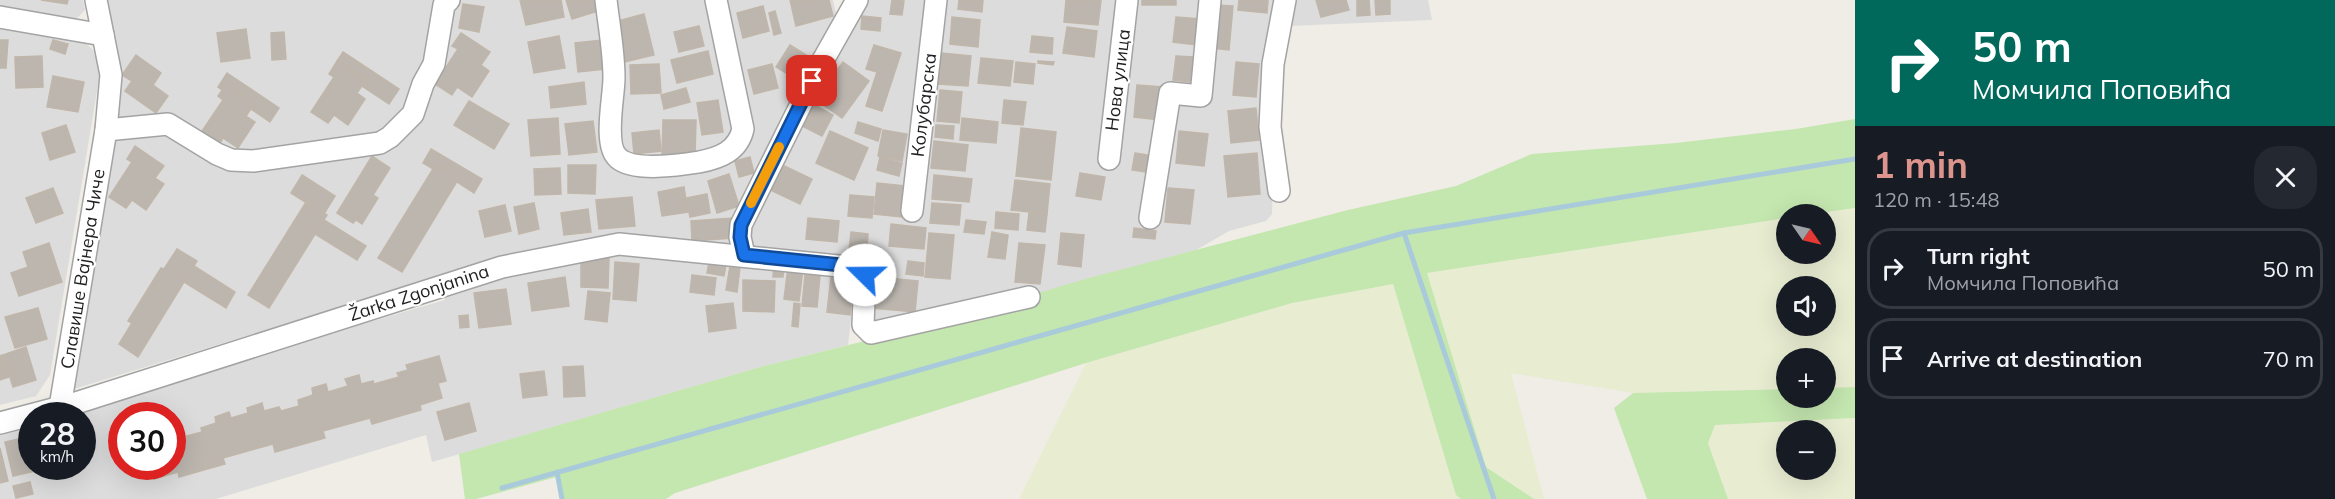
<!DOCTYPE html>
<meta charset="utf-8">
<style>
:root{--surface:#171b24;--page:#242831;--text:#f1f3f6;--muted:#9ea1a6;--line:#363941;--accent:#dc948d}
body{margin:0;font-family:Mulish,sans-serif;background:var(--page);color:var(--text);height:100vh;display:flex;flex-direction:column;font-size:22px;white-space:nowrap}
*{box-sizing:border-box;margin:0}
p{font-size:20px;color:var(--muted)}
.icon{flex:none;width:33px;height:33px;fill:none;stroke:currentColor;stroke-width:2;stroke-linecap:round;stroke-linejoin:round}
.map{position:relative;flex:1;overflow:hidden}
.drawer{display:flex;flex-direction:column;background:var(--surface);width:480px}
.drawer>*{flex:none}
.guide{background:#00695c;color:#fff;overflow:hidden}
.needle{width:39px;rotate:124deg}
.controls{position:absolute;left:1776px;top:204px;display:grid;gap:12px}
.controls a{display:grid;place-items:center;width:60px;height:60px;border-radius:50%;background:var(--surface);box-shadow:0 6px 24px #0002;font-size:30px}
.speed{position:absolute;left:18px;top:402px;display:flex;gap:12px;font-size:30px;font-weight:700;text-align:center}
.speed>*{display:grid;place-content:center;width:78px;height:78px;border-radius:50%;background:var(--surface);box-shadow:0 6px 24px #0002;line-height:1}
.speed small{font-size:15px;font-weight:400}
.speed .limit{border:9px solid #d22;background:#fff;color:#111}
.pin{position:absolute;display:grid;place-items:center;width:51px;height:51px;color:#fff;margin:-26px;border-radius:12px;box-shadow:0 3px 9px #0006}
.me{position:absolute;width:66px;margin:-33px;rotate:292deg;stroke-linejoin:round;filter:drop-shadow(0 0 4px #0008)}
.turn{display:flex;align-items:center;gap:21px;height:126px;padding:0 18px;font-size:27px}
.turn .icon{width:78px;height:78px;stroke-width:2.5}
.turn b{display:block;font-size:42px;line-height:51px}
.round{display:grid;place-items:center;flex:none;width:63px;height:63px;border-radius:24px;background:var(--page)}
.overview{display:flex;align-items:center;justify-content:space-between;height:102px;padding:0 18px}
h1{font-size:36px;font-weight:700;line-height:45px;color:var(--accent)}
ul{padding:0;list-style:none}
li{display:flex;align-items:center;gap:18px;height:81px;margin:0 12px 9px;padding:0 6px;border:3px solid var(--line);border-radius:24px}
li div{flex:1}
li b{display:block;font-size:22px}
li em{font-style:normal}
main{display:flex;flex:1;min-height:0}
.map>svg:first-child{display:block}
.residential{fill:#dddcdc;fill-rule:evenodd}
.farmland{fill:#e8edd2;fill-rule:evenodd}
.grass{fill:#c4e6af}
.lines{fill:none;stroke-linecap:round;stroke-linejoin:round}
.stream{stroke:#a9cada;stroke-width:5}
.building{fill:#bcb6af;stroke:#c0b6a9;stroke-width:1.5}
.street-casing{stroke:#a3a3a3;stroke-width:24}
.street{stroke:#fff;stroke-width:21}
.route-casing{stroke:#114b97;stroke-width:15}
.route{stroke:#1a73e8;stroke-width:10}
.slow{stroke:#f59e0b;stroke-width:10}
.labels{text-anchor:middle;stroke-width:4.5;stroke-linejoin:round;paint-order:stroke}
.street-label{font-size:18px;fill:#1f1f1f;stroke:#fff}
</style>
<main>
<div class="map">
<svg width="1855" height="499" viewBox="0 0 1855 499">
<rect width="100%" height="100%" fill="#efede6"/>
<g class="residential">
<path d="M0 0H83L85 10 77 18 41 19 0 12Z"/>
<path d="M108 0H597L609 86 605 158 614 168 628 175 694 171 745 147 727 0H833L837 18 733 246 503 257 74 389 120 108 116 48Z"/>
<path d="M608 0H709L736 129 724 149 637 159 621 147Z"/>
<path d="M865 0H1117L1100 167 1115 168 1132 0H1277L1272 214 1266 221 1229 231 1196 250 995 306 875 326 870 321 872 273 752 251 748 224Z"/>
<path d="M1293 0H1428L1432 20 1289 26Z"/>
<path d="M0 25 80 38 94 51 101 67 50 375 36 396 0 405Z"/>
<path d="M628 248 857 268 848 345 764 366 432 462 426 435 216 499H0V430L31 421 32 466H82V416L50 415 445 300 439 282ZM122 416H172V466H122Z"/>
</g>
<g class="farmland">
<path d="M1855 208V387L1826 388V358H1786V389L1633 393 1511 373 1544 499H1534L1486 467 1427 273 1786 218V254H1826V214H1812ZM1786 286H1826V326H1786Z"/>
<path d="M1393 284 1456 495 1461 499H1019L1086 363 1292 303Z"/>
<path d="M1855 418V499H1728L1708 442 1715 425ZM1786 430H1826V470H1786Z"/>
</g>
<g class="grass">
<path d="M1855 119V208L1812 214H1786V218L1427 273 1486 467 1534 499H1461L1456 495 1393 284 1292 303 1086 363 675 493 666 499H564L560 476 476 499H465L459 454 764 366 929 325 1089 278 1348 210 1456 186 1532 154 1676 143 1796 129Z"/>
<path d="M1855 387V418L1715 425 1708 443 1728 499H1647L1614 408 1633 393 1786 389V398H1826V388Z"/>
</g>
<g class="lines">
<g class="stream">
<path d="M1404 233 1494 499"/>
<path d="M557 472 562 499"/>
<path d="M502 488 1404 233 1855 159"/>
</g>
</g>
<g class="building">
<path d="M41 0H68L67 4Z"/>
<path d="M520 0H561L564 17 526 25Z"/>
<path d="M566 0H594L598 11 572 19Z"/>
<path d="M790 0H829L833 16 796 26Z"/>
<path d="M892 0 904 1 902 15 890 14Z"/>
<path d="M959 0H983L982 12 958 9Z"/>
<path d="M1066 0H1101L1098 25 1064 22Z"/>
<rect x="1142" y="0" width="34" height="5"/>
<path d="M1239 0H1268L1267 13 1238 10Z"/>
<path d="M1316 0H1346L1349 10 1321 17Z"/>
<path d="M1357 0H1369L1370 15 1357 16Z"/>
<path d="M1375 0H1390V14L1376 15Z"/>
<path d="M463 4 484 7 479 32 459 28Z"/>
<path d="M1216 5 1233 6 1229 50 1211 48Z"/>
<path d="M763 6 769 31 743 38 737 13Z"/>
<path d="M775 11 781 33 774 35 769 13Z"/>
<path d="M644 14 654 55 624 62 614 22Z"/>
<path d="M862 16 881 18 880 31 861 29Z"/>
<path d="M952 17 980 20 978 47 950 44Z"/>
<path d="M1176 17 1200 19 1197 45 1173 42Z"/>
<path d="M699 26 704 46 679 52 674 32Z"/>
<path d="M1067 27 1097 31 1094 57 1063 53Z"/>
<path d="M246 29 250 58 221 62 217 33Z"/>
<path d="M284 32 286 59 272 60 271 33Z"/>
<path d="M461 33 490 52 481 65 489 71 472 97 457 87 452 95 435 84 458 49 452 46Z"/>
<path d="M559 36 565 68 534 73 528 42Z"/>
<path d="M1032 36 1053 38 1052 54 1030 52Z"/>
<path d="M0 40H8L6 68H0Z"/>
<path d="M53 40 68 44 65 54 50 49Z"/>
<path d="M602 40 606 69 578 72 575 43Z"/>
<path d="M790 45 811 58 798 80 776 67Z"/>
<path d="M874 45 901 53 882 111 866 106 877 72 866 69Z"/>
<path d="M708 51 713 74 677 83 671 60Z"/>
<path d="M343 52 399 89 389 104 362 86 366 80 337 61Z"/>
<path d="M941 53 971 56 968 86 938 84Z"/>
<path d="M136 55 161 73 153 85 168 96 156 113 125 91 132 81 122 75Z"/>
<path d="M42 56 43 87 16 88 15 57Z"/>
<path d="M1176 56 1194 57 1192 82 1173 80Z"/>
<path d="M981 58 1013 61 1010 86 978 83Z"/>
<path d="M337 61 366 80 357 93 365 99 348 125 334 115 328 123 311 112 334 77 329 74Z"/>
<path d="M1038 61 1054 62 1053 65 1038 63Z"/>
<path d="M843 62 869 81 842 118 815 99Z"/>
<path d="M1016 62 1035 64 1033 84 1014 82Z"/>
<path d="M1236 62 1259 64 1256 97 1233 95Z"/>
<path d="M659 64 661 93 631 94 630 65Z"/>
<path d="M772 64 778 88 754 94 748 70Z"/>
<path d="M227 73 279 108 270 122 251 109 255 103 226 84 222 90 218 87Z"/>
<path d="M53 76 84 82 78 112 47 107Z"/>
<path d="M584 82 586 104 551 108 549 87Z"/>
<path d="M226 84 255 103 246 116 255 122 238 148 223 138 218 146 200 134 223 100 218 96Z"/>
<path d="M1137 85 1163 87 1160 120 1134 117Z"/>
<path d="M686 88 690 102 664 109 661 95Z"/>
<path d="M940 90 962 92 959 123 937 121Z"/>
<path d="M718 100 723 132 702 135 697 103Z"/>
<path d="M1004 100 1026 102 1023 125 1002 123Z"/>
<path d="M469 101 509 124 494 149 454 125Z"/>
<path d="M809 102 833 115 822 136 798 124Z"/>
<path d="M1256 108 1259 140 1231 143 1228 111Z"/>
<path d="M558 118 560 154 531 156 528 120Z"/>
<path d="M962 118 998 122 996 143 960 140Z"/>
<path d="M663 120H696L695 156 662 155Z"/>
<path d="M593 121 597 152 569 155 565 124Z"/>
<path d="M858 122 881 129 878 141 855 133Z"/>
<path d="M66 125 75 152 50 160 42 133Z"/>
<path d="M936 125 954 126 953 139 935 137Z"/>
<path d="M1021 128 1056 132 1051 180 1016 176Z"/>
<path d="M659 130 661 151 634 154 632 133Z"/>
<path d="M883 130 907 134 902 161 878 156Z"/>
<path d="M830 131 868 148 854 180 816 163Z"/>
<path d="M1179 131 1208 134 1204 166 1176 163Z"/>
<path d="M934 141 968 145 965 171 931 168Z"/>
<path d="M135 146 164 166 155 178 164 184 146 210 132 200 126 208 109 197 132 162 127 159Z"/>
<path d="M431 149 482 179 474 193 457 182 459 178 436 164 433 169 423 163Z"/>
<path d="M1135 153 1148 155 1145 172 1132 170Z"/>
<path d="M1257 153 1260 194 1228 197 1224 156Z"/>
<path d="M372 156 390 168 373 195 378 198 362 224 356 220 353 223 337 213Z"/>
<path d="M750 157 754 173 739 177 735 161Z"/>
<path d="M880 157 902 163 899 176 877 170Z"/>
<path d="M778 163 812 179 800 204 766 188Z"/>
<path d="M436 164 459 178 402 272 378 258Z"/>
<path d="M568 165H596L595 194 568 193Z"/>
<path d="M560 168 561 194 535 195 534 169Z"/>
<path d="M1080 173 1105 177 1101 200 1076 196Z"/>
<path d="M729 174 739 206 717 213 708 181Z"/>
<path d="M302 175 335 196 324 214 291 193Z"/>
<path d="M934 175 972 179 969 202 932 199Z"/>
<path d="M1015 180 1050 184 1047 214 1011 210Z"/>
<path d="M877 183 905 186 902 217 874 214Z"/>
<path d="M684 187 688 212 662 216 658 192Z"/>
<path d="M53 188 63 213 36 223 26 198Z"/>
<path d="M1168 188 1194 190 1190 224 1165 222Z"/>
<path d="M707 194 710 213 690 217 686 198Z"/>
<path d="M850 195 874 197 872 218 848 216Z"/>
<path d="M632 197 635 226 599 229 596 200Z"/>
<path d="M306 202 327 215 269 308 248 295Z"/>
<path d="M534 203 539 229 519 234 514 207Z"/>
<path d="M932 203 961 205 959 225 930 223Z"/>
<path d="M505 205 511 231 485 237 479 211Z"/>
<path d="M588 209 591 232 564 235 561 213Z"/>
<path d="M996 212 1019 214 1018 230 995 228Z"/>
<path d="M1029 213 1047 214 1045 232 1027 230Z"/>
<path d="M733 218 734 238 692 241 691 221Z"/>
<path d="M808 218 839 221 837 242 806 239Z"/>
<path d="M324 220 366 246 357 260 315 234Z"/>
<path d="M966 220 986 222 984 234 964 232Z"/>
<path d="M891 224 926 228 924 249 889 246Z"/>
<path d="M1134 228 1156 231 1155 239 1133 237Z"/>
<path d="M851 232 868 234 866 261 848 260Z"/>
<path d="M992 232 1008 235 1005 259 988 257Z"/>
<path d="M929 233 954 235 950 279 925 277Z"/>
<path d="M1061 233 1084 235 1081 267 1058 264Z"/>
<path d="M49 243 62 282 19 296 11 273 28 267 23 252Z"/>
<path d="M1019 243 1045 245 1040 284 1015 282Z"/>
<path d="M177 249 197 261 138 357 119 344 132 323 128 321 161 268 164 269Z"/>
<path d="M710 256 727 259 724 276 707 273Z"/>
<path d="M581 257 609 258 608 288 581 287Z"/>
<path d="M908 261 924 263 923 276 906 274Z"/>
<path d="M615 262 639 264 636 301 613 299Z"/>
<path d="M194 266 235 292 226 308 184 282Z"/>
<path d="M730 266 740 267 737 292 726 290Z"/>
<path d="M774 266 784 267 783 277H773Z"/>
<path d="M788 267 803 269 799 301 784 299Z"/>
<path d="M692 275 716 278 714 295 690 292Z"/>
<path d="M805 275 820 276 817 307 802 306Z"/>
<path d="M831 276 854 278 850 315 827 312Z"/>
<path d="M565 277 569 306 532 311 528 283Z"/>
<path d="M875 277 918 281 915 312 872 308Z"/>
<path d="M743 280 775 281 774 312 743 311Z"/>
<path d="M506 289 511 324 479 328 474 293Z"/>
<path d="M588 291 610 293 607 322 585 319Z"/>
<path d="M733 303 736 328 709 332 706 306Z"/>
<path d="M794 303 800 304 798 327 792 326Z"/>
<path d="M38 308 47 339 15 348 5 317Z"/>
<path d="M468 315 469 327 460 328 459 316Z"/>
<path d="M26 347 36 380 13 387 3 355Z"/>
<path d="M2 355 9 377 0 380V356Z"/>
<path d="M439 356 446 381 438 383 442 398 420 405 421 410 372 424 370 418 323 431 325 438 275 452 273 444 223 458 225 464 179 477 178 472 154 479 150 466H172V436L182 434 183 437 202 432 201 428 216 423 215 417 229 412 231 418 248 413 247 408 262 403 264 411 279 407 281 411 299 406 298 400 313 395 312 388 326 384 328 392 348 386 345 379 359 375 361 384 373 381 374 384 399 377 397 373 408 370 406 365Z"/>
<path d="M583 366 585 396 564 397 563 367Z"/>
<path d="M544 371 547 395 523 398 520 374Z"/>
<path d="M469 403 476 431 445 440 437 412Z"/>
<path d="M32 436V466H39L40 470 13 476 5 442Z"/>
<path d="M0 448 8 481 0 483Z"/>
<path d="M30 482 33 494 16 498 13 486Z"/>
</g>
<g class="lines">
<g class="street-casing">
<g id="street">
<path d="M606 0C609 26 614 52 614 78 614 97 603 145 618 158 634 172 680 165 699 162 720 158 738 151 743 129L716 0"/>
<path d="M0 17 103 35"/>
<path d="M106 130 168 124 217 154 231 160 253 161 380 143 390 137 413 114 423 84 434 64 444 5 449 0"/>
<path d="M1109 159 1127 0"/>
<path d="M1279 191 1270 127 1273 64 1285 0"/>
<path d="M912 211 936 0"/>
<path d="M1150 218 1170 93 1201 96 1210 0"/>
<path d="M744 255 740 237 741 225 822 62 857 0"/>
<path d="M60 407 106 130 111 75 96 0"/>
<path d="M0 423 76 403 502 267 619 244 859 268 865 275 863 325 871 333 1029 297"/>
</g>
</g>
<use href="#street" class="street"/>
</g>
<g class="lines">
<g class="route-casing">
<path id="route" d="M812 81 741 225 740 237 744 255 851 266 859 268 865 275"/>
</g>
<use href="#route" class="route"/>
<path class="slow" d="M751 203 779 147"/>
</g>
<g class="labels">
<g class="street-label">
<text transform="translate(1118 80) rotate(-83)" y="6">Нова улица</text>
<text transform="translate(924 105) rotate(-83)" y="6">Колубарска</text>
<text transform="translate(83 269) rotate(-81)" y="6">Славише Вајнера Чиче</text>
<text transform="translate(419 293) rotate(-18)" y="6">Žarka Zgonjanina</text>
</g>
</g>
</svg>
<div class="controls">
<a><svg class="needle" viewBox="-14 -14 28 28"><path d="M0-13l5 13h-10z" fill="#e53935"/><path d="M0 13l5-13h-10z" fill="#9ea1a6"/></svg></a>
<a><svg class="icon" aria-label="sound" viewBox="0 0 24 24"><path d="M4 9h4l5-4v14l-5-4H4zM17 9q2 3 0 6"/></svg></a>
<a>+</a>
<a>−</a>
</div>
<div class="speed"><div>28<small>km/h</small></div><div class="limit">30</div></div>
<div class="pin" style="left:812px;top:81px;background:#d93025"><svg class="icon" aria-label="arrive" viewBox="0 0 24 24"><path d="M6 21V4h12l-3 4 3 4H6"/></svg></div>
<svg class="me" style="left:865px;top:275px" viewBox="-20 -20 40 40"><circle r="19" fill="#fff"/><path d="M0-13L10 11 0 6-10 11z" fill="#1a73e8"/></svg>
</div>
<section class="drawer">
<div class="guide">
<div class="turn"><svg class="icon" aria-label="right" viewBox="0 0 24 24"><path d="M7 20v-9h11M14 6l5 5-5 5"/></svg><div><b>50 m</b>Момчила Поповића</div></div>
</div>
<div class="overview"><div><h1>1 min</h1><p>120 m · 15:48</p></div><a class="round"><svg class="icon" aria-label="close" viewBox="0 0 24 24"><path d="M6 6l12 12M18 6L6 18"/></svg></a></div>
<ul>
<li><svg class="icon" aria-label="right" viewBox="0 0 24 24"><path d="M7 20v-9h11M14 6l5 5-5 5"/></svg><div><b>Turn right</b><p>Момчила Поповића</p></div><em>50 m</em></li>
<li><svg class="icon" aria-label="arrive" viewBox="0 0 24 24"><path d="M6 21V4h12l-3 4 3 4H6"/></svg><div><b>Arrive at destination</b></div><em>70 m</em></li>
</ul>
</section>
</main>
